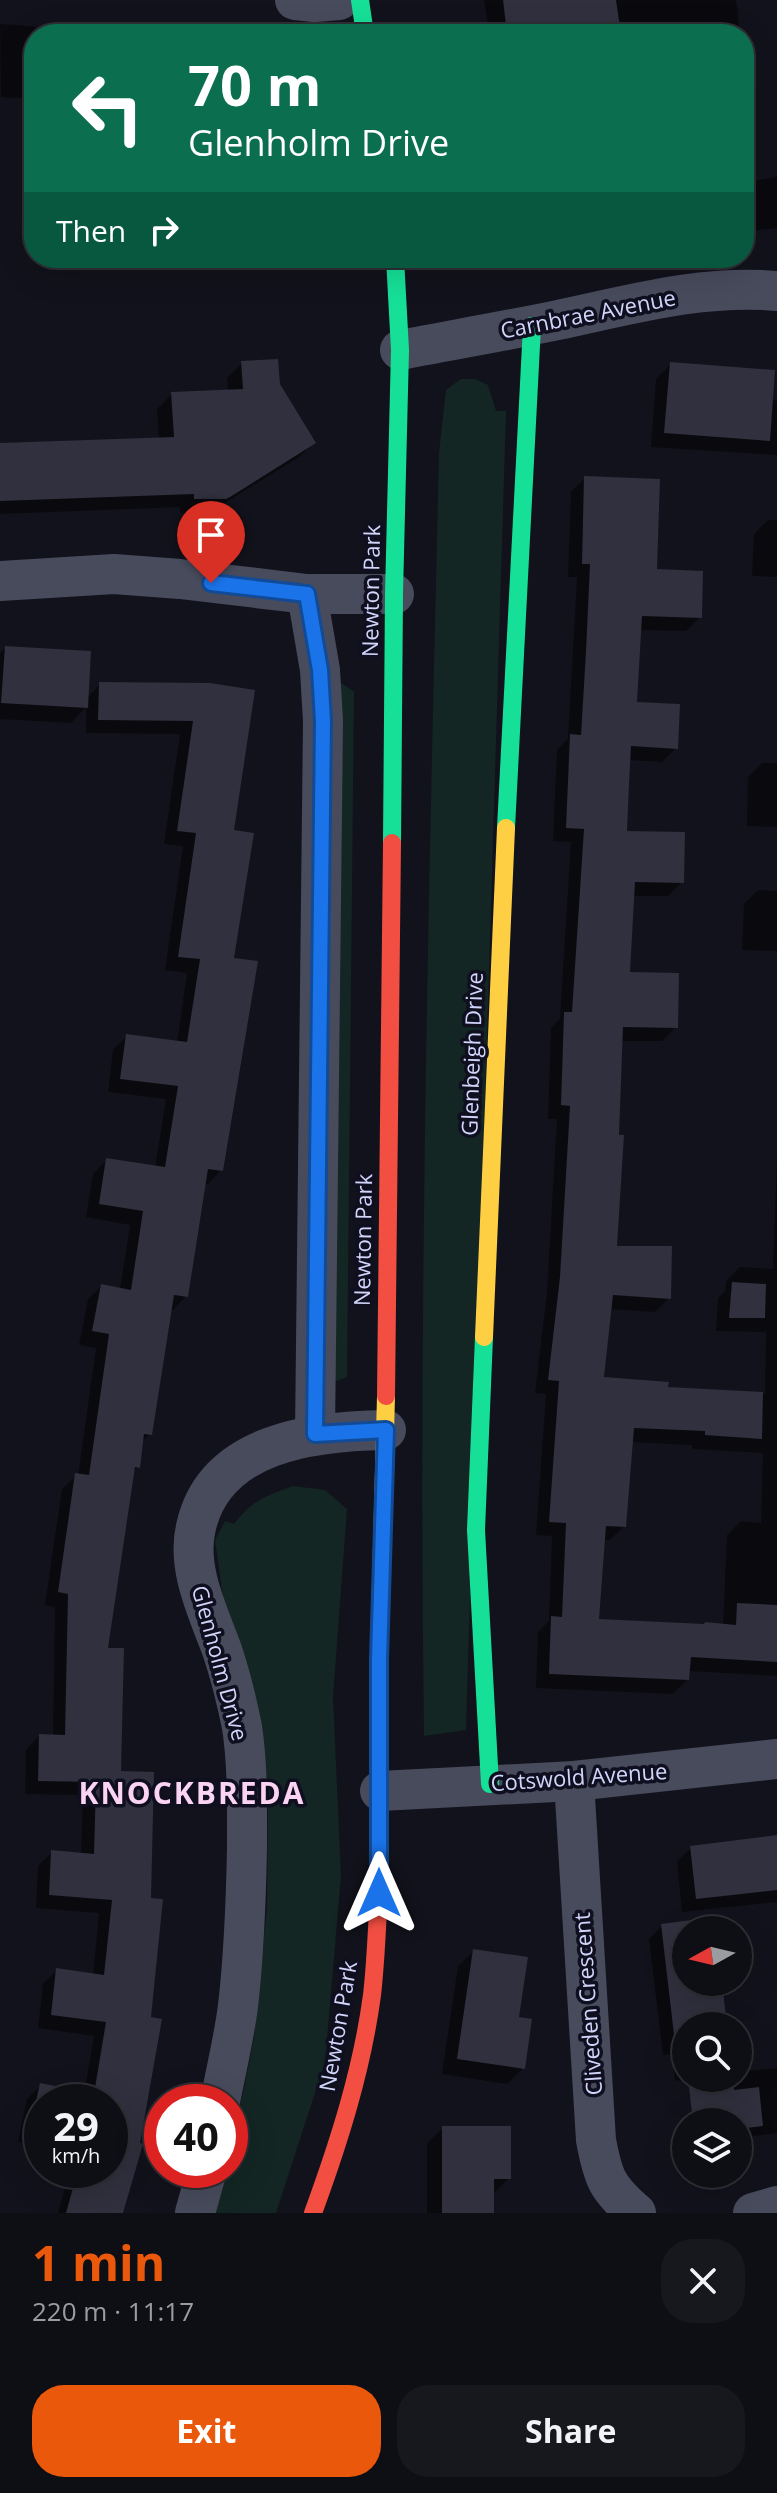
<!DOCTYPE html>
<meta charset="utf-8">
<style>
:root{--surface:#0e0e15;--page:#17171e;--text:#f1f3f6;--muted:#9b9ca0;--line:#2e2e34;--accent:#ea580c}
body{margin:0;font-family:"Open Sans",sans-serif;background:var(--page);color:var(--text);height:100vh;display:flex;flex-direction:column;font-size:30px;white-space:nowrap}
*{box-sizing:border-box;margin:0}
p{font-size:26px;color:var(--muted)}
.icon{flex:none;width:44px;height:44px;fill:none;stroke:currentColor;stroke-width:2;stroke-linecap:round;stroke-linejoin:round}
.map{position:relative;height:2213px;overflow:hidden}
.side{display:flex;flex-direction:column;background:var(--surface);flex:1}
.side>*{flex:none}
.top-card{position:absolute;left:24px;top:24px;width:730px;height:244px;border-radius:32px;box-shadow:0 8px 32px #0002,0 0 0 2px var(--line);background:#0b6e4f;color:#fff;overflow:hidden}
.needle{width:52px;rotate:262deg}
.buttons{position:absolute;left:672px;top:1916px;display:grid;gap:16px}
.buttons a{display:grid;place-items:center;width:80px;height:80px;border-radius:50%;background:var(--surface);box-shadow:0 8px 32px #0002,0 0 0 2px var(--line);font-size:40px}
.speed{position:absolute;left:24px;top:2084px;display:flex;gap:16px;font-size:40px;font-weight:700;text-align:center}
.speed>*{display:grid;place-content:center;width:104px;height:104px;border-radius:50%;background:var(--surface);box-shadow:0 8px 32px #0002,0 0 0 2px var(--line);line-height:1}
.speed small{font-size:20px;font-weight:400}
.speed .limit{border:12px solid #d22;background:#fff;color:#111}
.pin{position:absolute;display:grid;place-items:center;width:68px;height:68px;color:#fff;margin:-82px -34px;border-radius:50% 50% 50% 0;rotate:-45deg;box-shadow:0 0 8px #0007}
.pin .icon{rotate:45deg}
.me{position:absolute;width:88px;margin:-44px;rotate:0deg;stroke-linejoin:round;filter:drop-shadow(0 0 6px #0008)}
.turn{display:flex;align-items:center;gap:28px;height:168px;padding:0 32px;font-size:36px}
.turn .icon{width:104px;height:104px;stroke-width:2.5}
.turn b{display:block;font-size:56px;line-height:68px}
.then{display:flex;align-items:center;height:76px;padding:0 32px;background:#0003;gap:16px;font-size:30px}
.round{display:grid;place-items:center;flex:none;width:84px;height:84px;border-radius:32px;background:var(--page)}
.head{display:flex;align-items:center;justify-content:space-between;height:136px;padding:0 32px}
h1{font-size:48px;font-weight:700;line-height:60px;color:var(--accent)}
.primary-button{display:flex;gap:16px;margin-top:auto;padding:16px 32px}
.primary-button a{flex:1;height:92px;border-radius:32px;background:var(--accent);color:#fff;font-size:32px;font-weight:700;line-height:92px;text-align:center}
.primary-button a+a{background:var(--page);color:var(--text)}
.map>svg:first-child{display:block}
.green{fill:#132623}
.shadow{fill:#0007;fill-rule:evenodd}
.building{fill:#30303e}
.lines{fill:none;stroke-linecap:round;stroke-linejoin:round}
.street{stroke:#484b5c;stroke-width:40}
.fast{stroke:#16e098;stroke-width:18}
.slow{stroke:#ffcf43;stroke-width:18}
.jam{stroke:#f24e42;stroke-width:18}
.route-casing{stroke:#114b97;stroke-width:20}
.route{stroke:#1a73e8;stroke-width:14}
.labels{text-anchor:middle;stroke-width:7;stroke-linejoin:round;paint-order:stroke}
.street-label{font-size:22px;fill:#d2d5fa;stroke:#0f0f1f}
.district-label{font-size:30px;font-weight:bold;letter-spacing:2px;fill:#fbd4f3;stroke:#0f0f1f}
</style>
<div class="map">
<svg width="777" height="2213" viewBox="0 0 777 2213">
<rect width="100%" height="100%" fill="#12121c"/>
<g class="green">
<path d="M461 379H475L488 385 496 411H506L466 1730 424 1736C418 1309 429 881 439 453L446 390Z"/>
<path d="M340 682 354 692 347 1377 334 1382Z"/>
<path d="M293 1486 325 1490 347 1509 333 1697 341 1876 325 2062 276 2213H213L226 2170H230V2158L254 2037 267 1908 268 1809 247 1684 223 1597 215 1540 225 1521 234 1524C252 1500 266 1496 293 1486Z"/>
</g>
<g class="shadow">
<path d="M484 0H736L740 34H489Z"/>
<path d="M0 24 96 31V34H34V99L1 97Z"/>
<path d="M744 65 748 97 744 101Z"/>
<path d="M744 120 750 181 777 177V228L744 232Z"/>
<path d="M512 258H574L513 265Z"/>
<path d="M242 363 278 385 314 443 299 457 210 512 180 513V507L0 514V445L159 439 157 409 172 394 228 392 227 378Z"/>
<path d="M670 365 777 401V455L651 447 656 379Z"/>
<path d="M585 478 655 571 700 617 686 631 639 630 635 703 676 748 662 762 628 760 625 833 682 882 668 896H632L628 974 676 1027 662 1041H621L615 1248 669 1298 655 1312 610 1309 602 1379 666 1389 765 1394 766 1332 716 1331 718 1298 725 1291 726 1281 740 1267 773 1269 777 1157V1676L688 1671 687 1680 673 1694 536 1688 538 1632 549 1621 552 1536 536 1535 546 1394 535 1393 547 1292 557 1119H548L551 1028 560 1019 571 842 553 841 557 750 568 739 572 666 577 577H568L571 492ZM631 1442 692 1445V1449L763 1453 761 1523 741 1521 727 1535 723 1626 597 1621 602 1540H610L624 1526Z"/>
<path d="M768 520H777V577L752 576 754 534Z"/>
<path d="M5 648 87 698 100 684 210 685 232 832V959L221 1170 208 1184 204 1183 186 1296 173 1310 170 1309 150 1434 141 1443 138 1467 132 1473 106 1649 119 1773 121 2213H58L70 2170H110V2102H42V2147L18 2142 27 2099 41 2085 84 2094 94 2036 38 2028 43 1984 57 1970 93 1975 99 1913 36 1908 38 1866 52 1852 81 1855 83 1795 25 1794 26 1750 39 1736H53L55 1607 45 1605 62 1489 76 1476H78L96 1348 79 1345 88 1299 102 1286 120 1289 130 1225 86 1217 93 1174 107 1160 155 1168 166 1099 108 1092 113 1050 127 1036 177 1043 187 973 165 970 183 846 164 844 180 734 86 733V707L71 723 0 719V653Z"/>
<path d="M762 763H777V827L747 826 748 777Z"/>
<path d="M758 890 777 891V951L742 950 744 904Z"/>
<path d="M777 1838V1902L682 1912 677 1861 691 1848Z"/>
<path d="M662 1926 715 1930H686V1982H720L725 2026H686V2078H701L675 2081 672 2054 663 2055 649 1939Z"/>
<path d="M474 1951 516 2019 523 2068 507 2084 442 2074 458 1966Z"/>
<path d="M777 2068V2133L738 2138V2122H727L730 2078H738V2072Z"/>
<path d="M443 2128 509 2178 493 2194 492 2213H427V2143Z"/>
</g>
<g class="building">
<path d="M503 0H616L621 34H507Z"/>
<path d="M278 359 280 384 316 443 230 497 226 499H194V494L0 501V443L174 437 171 392 243 389 241 361Z"/>
<path d="M670 362 775 370 770 441 664 433Z"/>
<path d="M584 476 660 479 657 569 703 571 702 618 642 616 637 702 680 704 678 749 631 746 629 784 627 831 685 832 684 883 635 882 630 972 679 973 678 1028 623 1027 619 1135H624L617 1246H672L671 1299 613 1295 604 1377 669 1382 668 1387 763 1392 762 1439 705 1435V1431L634 1428 626 1527 606 1526 599 1619 704 1624 705 1622 736 1625 737 1603 777 1605V1662L691 1657 689 1680 549 1674 551 1616 562 1617 566 1523 549 1522 559 1381 548 1380 560 1277 570 1106 561 1105 564 1012H572L584 829 566 828 570 734 581 735 586 651 590 564H582Z"/>
<path d="M5 646 91 651 88 708 1 703Z"/>
<path d="M99 682 210 683 255 690 234 830 254 833 234 958 258 961 223 1171 208 1169 188 1297 174 1295 152 1435 144 1434 140 1468 135 1467 108 1648H124L121 1771 154 1772 151 1898 163 1899 151 2017 162 2019 140 2143 143 2144 123 2213H66L78 2170H110V2102H42V2131L30 2129 40 2083 94 2094 106 2022 51 2015 56 1968 104 1975 112 1900 49 1895 51 1850 94 1854 96 1782 38 1781 39 1734 65 1735 68 1594 58 1592 75 1473 89 1475 109 1334 92 1331 101 1284 131 1290 143 1211 99 1204 106 1158 165 1167 178 1086 120 1079 126 1034 187 1042 200 959 178 957 196 833 177 831 193 721 98 720Z"/>
<path d="M732 1282 766 1284 765 1318H729Z"/>
<path d="M777 1835V1890L696 1899 690 1846Z"/>
<path d="M715 1917 717 1930H686V1982H722L727 2026H686V2055L685 2042 675 2043 661 1924Z"/>
<path d="M473 1949 528 1957 519 2017 532 2019 525 2069 457 2059Z"/>
<path d="M688 2078H733L734 2090 759 2087 763 2126 738 2129V2122H693Z"/>
<path d="M442 2126H511V2179H494V2213H442Z"/>
</g>
<g class="lines">
<g class="street">
<path d="M295 0 315 2 339 0"/>
<path d="M400 350C452 340 505 331 558 320 629 305 703 284 777 291"/>
<path d="M0 581 114 574 180 579 307 594H394"/>
<path d="M307 594 320 670 323 721 315 1434"/>
<path d="M574 1781 596 2140C603 2178 607 2188 636 2213"/>
<path d="M380 1791 574 1781 777 1759"/>
<path d="M220 2102C226 2070 234 2038 238 2006 244 1954 246 1901 247 1848 247 1808 248 1767 242 1727 237 1702 230 1674 222 1650 208 1612 186 1568 196 1527 215 1442 314 1431 386 1430"/>
<path d="M195 2213 207 2170"/>
<path d="M753 2213 777 2206"/>
</g>
<g class="fast">
<path d="M360 0 365 34"/>
<path d="M506 828 532 326"/>
<path d="M392 843 394 594 400 350 395 258"/>
<path d="M484 1337 476 1530 490 1784"/>
</g>
<g class="slow">
<path d="M484 1337 506 828"/>
<path d="M379 1891V1659L386 1396"/>
</g>
<g class="jam">
<path d="M386 1396 392 843"/>
<path d="M313 2213C339 2142 362 2070 372 1995 376 1961 377 1925 379 1891"/>
</g>
</g>
<g class="lines">
<g class="route-casing">
<path id="route" d="M211 583 307 594 320 670 323 721 315 1434 386 1430 379 1659V1893"/>
</g>
<use href="#route" class="route"/>
</g>
<g class="labels">
<g class="street-label">
<text transform="translate(588 314) rotate(-11)" y="8">Carnbrae Avenue</text>
<text transform="translate(371 591) rotate(-89)" y="8">Newton Park</text>
<text transform="translate(472 1054) rotate(-88)" y="8">Glenbeigh Drive</text>
<text transform="translate(363 1240) rotate(-89)" y="8">Newton Park</text>
<text transform="translate(220 1663) rotate(75)" y="8">Glenholm Drive</text>
<text transform="translate(579 1777) rotate(-4)" y="8">Cotswold Avenue</text>
<text transform="translate(588 2004) rotate(-94)" y="8">Cliveden Crescent</text>
<text transform="translate(338 2026) rotate(-80)" y="8">Newton Park</text>
</g>
<g class="district-label">
<text x="192" y="1804">KNOCKBREDA</text>
</g>
</g>
</svg>
<div class="buttons">
<a><svg class="needle" viewBox="-14 -14 28 28"><path d="M0-13l5 13h-10z" fill="#e53935"/><path d="M0 13l5-13h-10z" fill="#9b9ca0"/></svg></a>
<a><svg class="icon" aria-label="search" viewBox="0 0 24 24"><circle cx="10" cy="10" r="6"/><path d="M15 15l6 6"/></svg></a>
<a><svg class="icon" aria-label="layers" viewBox="0 0 24 24"><path d="M12 4l9 5-9 5-9-5zM3 14l9 5 9-5"/></svg></a>
</div>
<div class="speed"><div>29<small>km/h</small></div><div class="limit">40</div></div>
<div class="pin" style="left:211px;top:583px;background:#d93025"><svg class="icon" aria-label="arrive" viewBox="0 0 24 24"><path d="M6 21V4h12l-3 4 3 4H6"/></svg></div>
<svg class="me" style="left:379px;top:1893px" viewBox="-20 -20 40 40"><path d="M0-17L14 15 0 8-14 15z" fill="#1a73e8" stroke="#fff" stroke-width="4"/></svg>
<div class="top-card">
<div class="turn"><svg class="icon" aria-label="left" viewBox="0 0 24 24"><path d="M17 20v-9H6M10 6l-5 5 5 5"/></svg><div><b>70 m</b>Glenholm Drive</div></div>
<div class="then">Then<svg class="icon" aria-label="right" viewBox="0 0 24 24"><path d="M7 20v-9h11M14 6l5 5-5 5"/></svg></div>
</div>
</div>
<section class="side">
<div class="head"><div><h1>1 min</h1><p>220 m · 11:17</p></div><a class="round"><svg class="icon" aria-label="close" viewBox="0 0 24 24"><path d="M6 6l12 12M18 6L6 18"/></svg></a></div>
<div class="primary-button"><a>Exit</a><a>Share</a></div>
</section>
